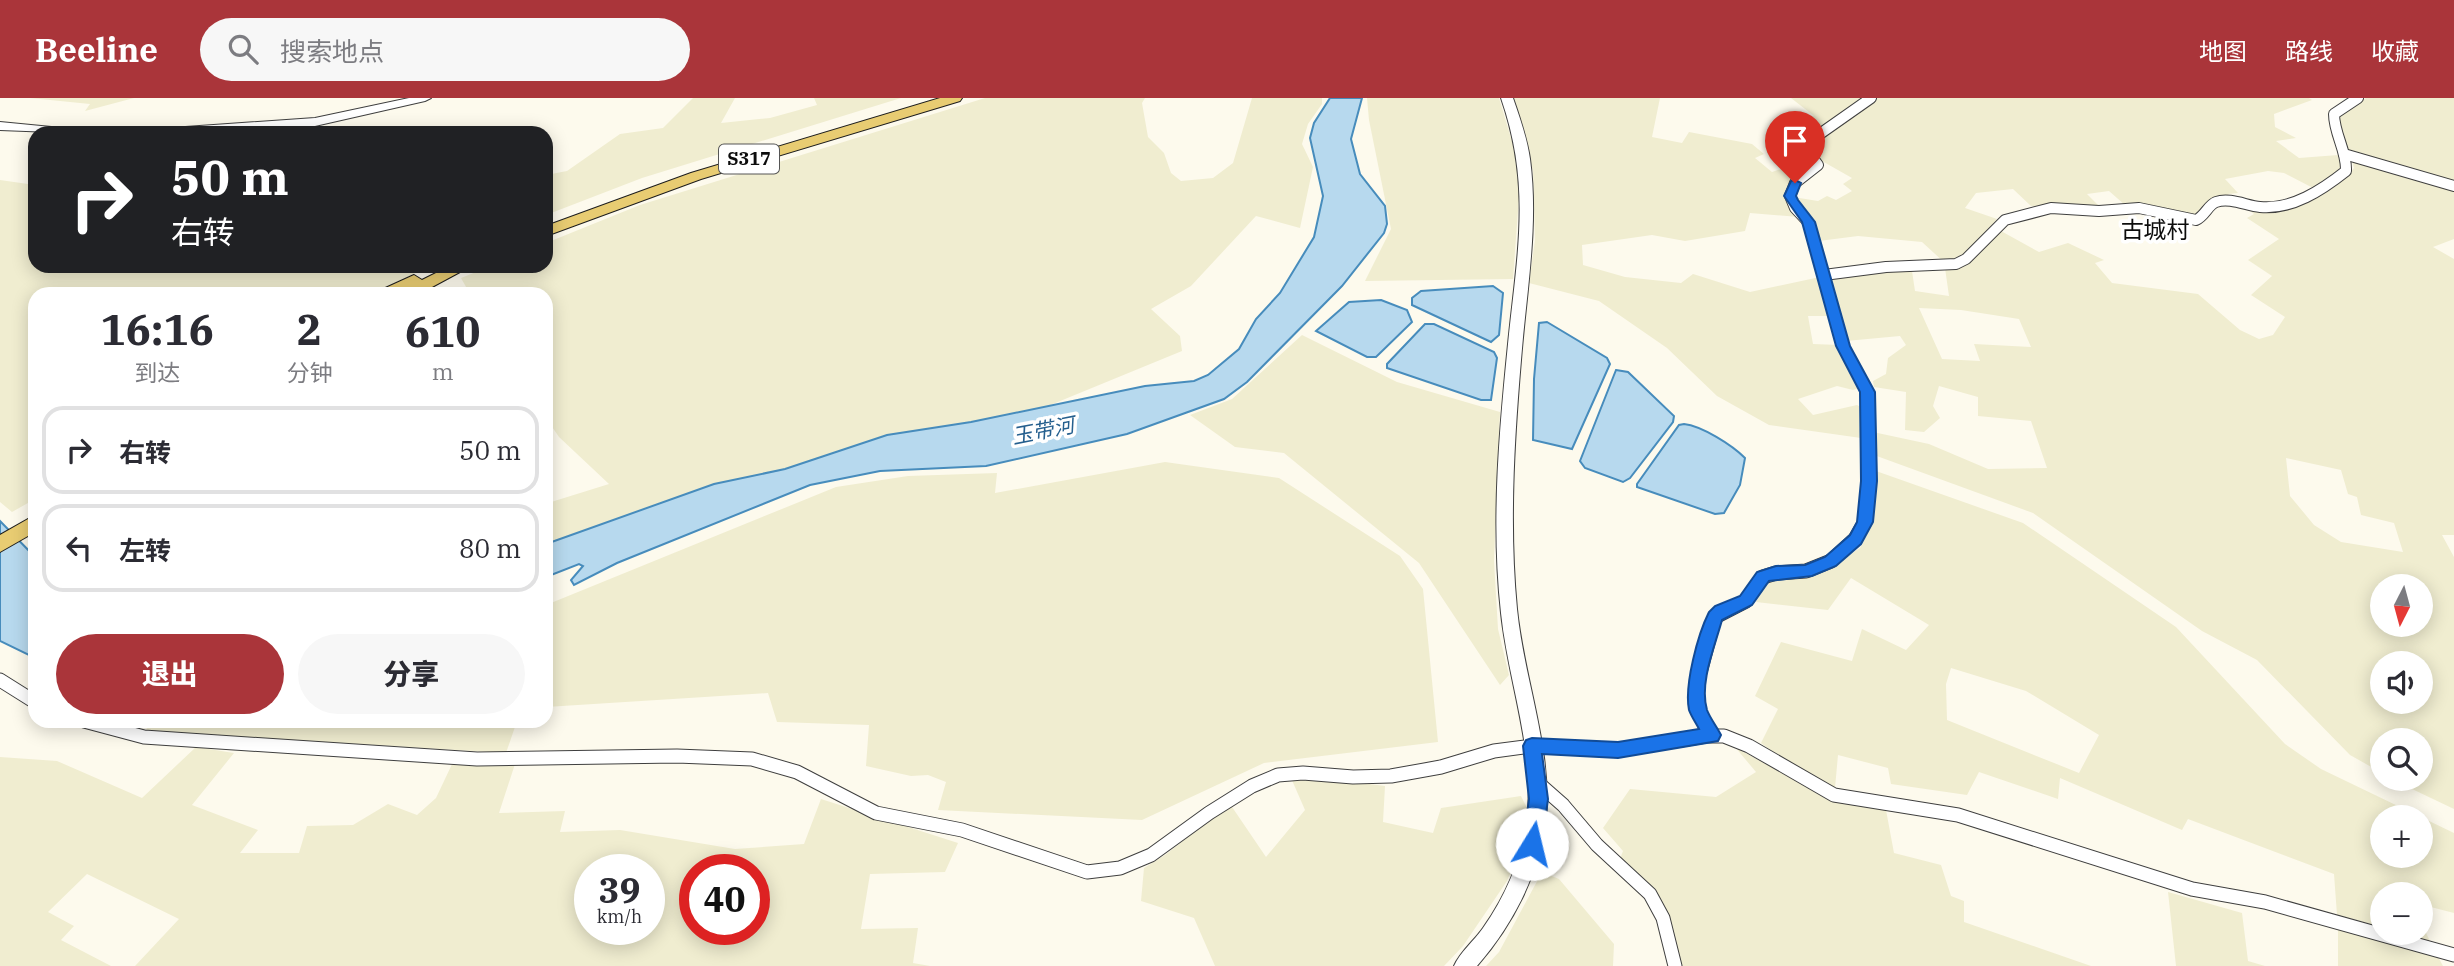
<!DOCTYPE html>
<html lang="zh">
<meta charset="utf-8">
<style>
:root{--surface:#fff;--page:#f7f7f7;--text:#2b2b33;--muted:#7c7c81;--line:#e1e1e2;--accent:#aa353a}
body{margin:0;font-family:"IBM Plex Serif","Noto Sans SC",serif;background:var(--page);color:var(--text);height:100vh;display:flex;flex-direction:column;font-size:26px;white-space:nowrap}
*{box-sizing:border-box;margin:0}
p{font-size:23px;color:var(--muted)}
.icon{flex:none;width:38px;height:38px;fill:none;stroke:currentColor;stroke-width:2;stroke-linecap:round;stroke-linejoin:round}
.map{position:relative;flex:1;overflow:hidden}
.sheet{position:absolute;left:28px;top:189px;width:525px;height:441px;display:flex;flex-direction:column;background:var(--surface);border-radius:21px;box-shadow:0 4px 18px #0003}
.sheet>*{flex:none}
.guide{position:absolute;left:28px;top:28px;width:525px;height:147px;border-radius:21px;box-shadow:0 4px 18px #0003;background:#202124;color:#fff;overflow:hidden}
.needle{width:46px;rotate:186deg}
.tools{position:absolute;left:2370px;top:476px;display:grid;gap:14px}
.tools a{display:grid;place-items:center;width:63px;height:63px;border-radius:50%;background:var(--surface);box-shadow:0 4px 18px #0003;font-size:35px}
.speed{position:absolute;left:574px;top:756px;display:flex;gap:14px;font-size:35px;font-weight:700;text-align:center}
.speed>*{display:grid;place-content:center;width:91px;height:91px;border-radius:50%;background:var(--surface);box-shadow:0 4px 18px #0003;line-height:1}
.speed small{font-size:18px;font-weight:400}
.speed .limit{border:10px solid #d22;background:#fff;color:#111}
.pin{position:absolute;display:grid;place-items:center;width:60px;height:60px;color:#fff;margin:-72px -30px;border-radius:50% 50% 50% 0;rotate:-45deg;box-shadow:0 0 7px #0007}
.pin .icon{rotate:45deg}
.me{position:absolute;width:77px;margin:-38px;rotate:9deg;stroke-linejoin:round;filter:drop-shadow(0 0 5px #0008)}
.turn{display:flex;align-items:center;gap:24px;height:147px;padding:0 28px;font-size:32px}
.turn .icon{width:91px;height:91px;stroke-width:2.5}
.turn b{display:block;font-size:49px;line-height:60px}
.eta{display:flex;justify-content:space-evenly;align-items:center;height:119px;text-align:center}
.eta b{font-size:42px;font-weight:800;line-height:49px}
.action{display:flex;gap:14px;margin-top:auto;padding:14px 28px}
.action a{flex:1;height:80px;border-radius:42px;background:var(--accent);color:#fff;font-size:28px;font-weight:800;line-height:80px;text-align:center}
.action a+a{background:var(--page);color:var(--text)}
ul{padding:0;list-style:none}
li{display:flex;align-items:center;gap:21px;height:88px;margin:0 14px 10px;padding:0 14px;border:4px solid var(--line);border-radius:21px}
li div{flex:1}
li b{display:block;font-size:26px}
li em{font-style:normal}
header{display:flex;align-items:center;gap:42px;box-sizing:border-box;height:98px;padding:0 35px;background:var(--accent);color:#fff}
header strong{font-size:33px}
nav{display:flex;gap:38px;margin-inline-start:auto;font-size:24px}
.search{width:490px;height:63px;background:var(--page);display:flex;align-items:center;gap:18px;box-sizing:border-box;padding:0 24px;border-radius:38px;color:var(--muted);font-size:26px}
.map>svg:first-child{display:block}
.farmland{fill:#f0edd0;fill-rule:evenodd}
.water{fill:#b7d9ee;stroke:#478cbc;stroke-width:2}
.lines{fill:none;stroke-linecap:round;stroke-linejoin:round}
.minor-far1-casing{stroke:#3f3f3f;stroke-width:12}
.minor-casing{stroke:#3f3f3f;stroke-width:15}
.tertiary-casing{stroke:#3f3f3f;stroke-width:2}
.primary-casing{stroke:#1d1d1d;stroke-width:2}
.minor-far1{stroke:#fff;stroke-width:10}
.minor{stroke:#fff;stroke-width:13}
.tertiary{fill:#fff;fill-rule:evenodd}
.primary{fill:#e8cc72;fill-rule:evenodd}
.route{fill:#1a73e8;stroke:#114b97;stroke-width:2}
.labels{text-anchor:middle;stroke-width:7;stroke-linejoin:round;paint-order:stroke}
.shield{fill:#fff;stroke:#555;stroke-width:2}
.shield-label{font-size:18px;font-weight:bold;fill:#0c0c0c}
.water-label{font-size:21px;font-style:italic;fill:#255f8e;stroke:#fff}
.quarter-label{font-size:23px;fill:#0c0c0c;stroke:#fff}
</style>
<header>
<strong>Beeline</strong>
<div class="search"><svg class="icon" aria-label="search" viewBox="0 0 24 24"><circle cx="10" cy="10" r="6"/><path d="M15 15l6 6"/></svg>搜索地点</div>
<nav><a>地图</a><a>路线</a><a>收藏</a></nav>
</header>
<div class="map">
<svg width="2454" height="868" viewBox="0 0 2454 868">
<rect width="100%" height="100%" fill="#fdfaed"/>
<g class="farmland">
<path d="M30 0H134L85 13 90 6Z"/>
<path d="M693 0H735L721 25 770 20 817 7 814 0H901L642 80 546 117V77L567 73 620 36 663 30Z"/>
<path d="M985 0H1145L1142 5 1148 39 1164 55 1171 75 1181 83 1213 80 1233 65 1252 0H1322V6L1308 26 1302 46 1313 69 1300 130 1256 118 1191 188 1151 211 1180 238 1182 253 1048 308 971 324 887 337 785 371 714 386 553 443 548 405 609 386 559 339 546 320V196H470L461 180 491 168H546V145L640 107Z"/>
<path d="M1367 0H1499L1517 60 1519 99 1513 181 1365 183 1391 131 1369 22Z"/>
<path d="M1512 0H1660L1652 39 1682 45 1689 34 1752 46 1764 56 1755 60 1772 74 1808 62 1775 37 1787 33 1778 26 1814 18 1791 0H2309L2312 2 2274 16 2275 29 2296 40 2276 43 2299 60 2338 57 2344 69 2315 91 2284 75 2268 73 2225 81 2238 95 2228 96 2234 102H2217L2202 116 2189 120 2125 107 2109 93 2087 96 2100 109 2076 107 2031 108 2013 91 1976 95 1965 110 1997 121 1968 154 1946 166 1922 144 1858 138 1819 143 1793 99 1818 103 1827 98 1836 102 1852 93 1843 86 1852 80 1822 63H1815L1788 91 1799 119 1750 115 1745 133 1685 143 1652 137 1582 147 1583 167 1625 179 1681 185 1693 176 1750 194 1820 179 1831 218H1808L1813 246 1839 247 1860 290 1853 292 1837 288 1798 301 1813 317 1857 307 1864 311 1861 340 1769 327 1717 298 1667 250 1599 203 1529 185 1535 142 1533 73Z"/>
<path d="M2366 0H2454V86L2344 54 2338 15Z"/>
<path d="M2352 62 2454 91V141L2433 149 2454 161V437H2442L2454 459V711L2391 681H2420V642H2382V675L2350 657 2257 562 2202 533 2033 415 1874 357 1873 334 1929 346 1988 371 2047 370 2031 323 1978 318V299L1939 288 1933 308 1940 320 1924 334 1905 332 1906 294 1874 289 1873 283 1886 276 1888 260 1906 247 1900 238 1846 243 1837 202 1828 181 1886 172 1912 173 1915 193 1949 198 1945 170 2001 133 2039 154 2068 145 2104 162 2095 165 2112 185 2198 196 2240 232 2259 241 2273 237 2285 219 2251 197 2272 178 2248 162 2279 141 2247 120 2254 116 2245 109 2267 112 2348 77 2354 70ZM1919 210 1961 212 2019 221 2031 249 1974 246 1980 263 1942 261ZM2286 360 2341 372 2348 396 2357 399 2361 417 2394 425 2403 454 2341 444 2314 427 2290 398ZM2382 488H2420V527H2382ZM2382 565H2420V604H2382Z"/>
<path d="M0 82 35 87V168H429L374 196H35V401L12 414 0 404Z"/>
<path d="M1302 237 1397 284 1500 314 1494 463 1498 531 1509 577 1500 587 1419 465 1284 355 1235 349 1190 317 1232 301Z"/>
<path d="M1165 364 1279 380 1400 458 1423 491 1438 644 1264 665 1142 722 938 712 946 684 928 677 911 678 866 668 869 627 777 624 768 595 546 609V507L836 389 908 378 997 375 995 395Z"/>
<path d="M1876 373 2023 425 2176 529 2285 646 2321 671 2454 735V815L2423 807 2426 835 2430 843 2401 835H2420V796H2382V829L2337 817 2334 776 2188 721 2182 732 2060 680 2058 701 1979 674 1967 697 1891 686 1888 670 1838 657 1835 690 1802 675 1761 645 1778 611 1755 598 1781 544 1852 563 1862 531 1906 552 1929 527 1851 480 1828 512 1756 504 1764 481 1818 476 1860 450 1874 422ZM1951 570 2026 593 2099 637 2079 675 1947 622 1946 586ZM2382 719H2420V758H2382Z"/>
<path d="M152 623H517L506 655 145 633Z"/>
<path d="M196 649 234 655 192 707 258 732 240 755H299L307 728 353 727 388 706 417 717 436 700 453 664 515 666 499 715 565 713 560 734 620 732 735 751 804 746 821 701 958 745 945 774 870 776 861 831 918 830 913 865 930 868H135L179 821 87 776 48 814 74 828 61 842 111 868H0V659L57 663 142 700ZM590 772H649V831H590ZM695 772H754V831H695Z"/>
<path d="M1735 649 1814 693 1850 706 1886 712 1894 755 1941 767 1951 798 1964 803V824L2091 868H1682L1672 831 1653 790 1620 761 1623 753 1603 730 1630 691 1716 699 1756 674Z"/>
<path d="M1315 679 1385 688 1383 724 1433 735 1441 710 1521 698 1527 710 1518 756 1507 783 1463 848 1444 868H1215L1194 820 1141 803 1144 770 1165 757 1230 706 1266 759 1305 712 1291 680Z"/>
<path d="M1542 774 1559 781 1614 846 1613 868H1486L1499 854Z"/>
<path d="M2168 794 2242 815 2248 863 2265 868H2176Z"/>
<path d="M2338 830 2436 855 2443 868H2338Z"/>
</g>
<g class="water">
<path d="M1330 0H1362L1351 41 1360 76 1385 108 1387 126 1384 135 1342 188 1247 284 1224 301 1127 336 986 368 880 373 810 387 617 465 574 487 571 482 583 468 579 466 546 479V446L714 386 785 371 887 337 971 324 1145 288 1194 283 1208 277 1239 251 1256 221 1280 195 1314 139 1323 98 1310 40 1314 25Z"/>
<path d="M1493 188 1503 195 1499 237 1491 244 1412 207V200L1421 193Z"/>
<path d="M1381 202 1407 212 1412 224 1376 259H1367L1316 233 1349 204Z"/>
<path d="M1547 224 1607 260 1610 266 1572 351 1533 342 1534 281 1539 225Z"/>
<path d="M1425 226H1434L1494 254 1497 260 1491 302H1481L1387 270V266Z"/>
<path d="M1616 272 1628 274 1674 318 1673 324 1630 380 1623 384 1585 370 1580 363Z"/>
<path d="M1684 326C1702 328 1732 347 1745 360L1740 387 1724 415 1715 416 1637 389V386L1679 327Z"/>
<path d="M0 423 35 459V560L0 543Z"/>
</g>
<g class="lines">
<g class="minor-far1-casing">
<g id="minor-far1">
<path d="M2344 56 2454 88"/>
<path d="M1824 177 1886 169 1956 166 1966 161 2005 122 2051 110 2099 113 2139 110 2196 122C2205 118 2208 107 2216 104 2230 99 2247 108 2260 109 2292 112 2322 92 2346 73 2347 53 2334 36 2334 16L2358 0"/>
<path d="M1869 375 1867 294 1843 248 1808 124 1795 110 1790 98 1795 85 1818 67 1807 52V45L1871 0"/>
</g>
</g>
<g class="minor-casing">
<g id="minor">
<path d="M0 582 35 604"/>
<path d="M84 623 144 639 477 661 677 658 752 661 797 674 876 715 962 732 1087 774 1120 770 1151 757 1209 715 1252 688 1278 677 1303 675 1353 679 1391 678 1441 669 1494 653 1532 648 1618 652 1706 638H1724L1749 648 1834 697 1958 717 2192 791 2265 804 2454 857"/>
<path d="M1712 637 1698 612 1696 589 1715 519 1746 503 1763 479 1776 475 1806 473 1831 463 1855 441 1865 424 1869 374"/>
<path d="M1538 685 1563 707 1597 747 1650 796 1663 820 1675 868"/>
</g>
</g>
<g class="tertiary-casing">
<g id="tertiary">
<path d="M409 0H431L425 3 315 28 208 35H151L157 31 315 20Z"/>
<path d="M1501 0H1513C1520 20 1527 40 1530 61 1539 128 1526 196 1521 262 1514 345 1509 428 1517 511 1524 582 1552 649 1546 721 1540 775 1512 828 1477 868H1454C1460 854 1474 843 1483 830 1505 799 1521 762 1527 724 1536 653 1508 584 1501 515 1491 425 1499 335 1508 246 1517 156 1532 89 1501 0Z"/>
<path d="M0 24 72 31 78 35 0 32Z"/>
</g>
</g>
<g class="primary-casing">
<g id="primary">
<path d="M940 0H962L960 3 701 81 546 138V128L691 75Z"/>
<path d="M450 168H471L419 196H379L381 192 414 177 422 182Z"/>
<path d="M35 417V434L0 454V437Z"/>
</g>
</g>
<use href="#minor-far1" class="minor-far1"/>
<use href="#minor" class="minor"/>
<use href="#tertiary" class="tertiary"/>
<use href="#primary" class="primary"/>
</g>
<path class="route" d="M1795 82 1801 85 1796 98 1798 102 1815 124 1850 248 1875 294 1877 383 1873 424 1861 446 1836 468 1812 478 1769 483 1752 507 1722 522C1715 548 1699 585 1707 612 1710 620 1717 629 1721 637L1718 643 1618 660 1542 656 1548 701 1542 746 1539 752 1532 755 1526 752 1523 746 1529 701 1523 648 1526 642 1532 640 1618 644 1699 631C1696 625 1691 618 1689 612 1684 587 1698 536 1709 514L1715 508 1740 498 1757 474 1776 468 1805 467 1825 459 1850 437 1857 424 1861 383 1860 294 1836 248 1802 124 1784 98 1791 83Z"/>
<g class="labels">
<rect class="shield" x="719" y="46.5" width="60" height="29" rx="5"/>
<g class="shield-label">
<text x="749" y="67">S317</text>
</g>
<g class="water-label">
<text transform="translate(1043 333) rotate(-11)" y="7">玉带河</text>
</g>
<g class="quarter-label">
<text x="2155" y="140">古城村</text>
</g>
</g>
</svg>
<div class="tools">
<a><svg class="needle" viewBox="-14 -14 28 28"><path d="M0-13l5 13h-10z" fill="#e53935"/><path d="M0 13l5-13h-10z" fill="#7c7c81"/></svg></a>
<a><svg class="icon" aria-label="sound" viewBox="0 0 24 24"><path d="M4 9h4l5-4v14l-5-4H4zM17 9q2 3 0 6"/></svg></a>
<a><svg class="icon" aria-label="search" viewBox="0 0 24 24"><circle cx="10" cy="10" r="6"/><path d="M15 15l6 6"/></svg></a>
<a>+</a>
<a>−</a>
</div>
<div class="speed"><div>39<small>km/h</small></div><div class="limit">40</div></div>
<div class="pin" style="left:1795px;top:85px;background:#d93025"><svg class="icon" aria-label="arrive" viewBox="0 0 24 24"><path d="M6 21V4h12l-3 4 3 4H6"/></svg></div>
<svg class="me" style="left:1532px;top:746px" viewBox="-20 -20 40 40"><circle r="19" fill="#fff"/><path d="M0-13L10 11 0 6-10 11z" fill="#1a73e8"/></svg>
<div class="guide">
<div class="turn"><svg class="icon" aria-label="right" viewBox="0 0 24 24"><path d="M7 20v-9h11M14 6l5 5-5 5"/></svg><div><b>50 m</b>右转</div></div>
</div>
<section class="sheet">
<div class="eta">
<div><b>16:16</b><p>到达</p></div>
<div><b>2</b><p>分钟</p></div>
<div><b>610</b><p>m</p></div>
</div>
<ul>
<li><svg class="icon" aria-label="right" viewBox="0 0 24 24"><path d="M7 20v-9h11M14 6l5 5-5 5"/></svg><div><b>右转</b></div><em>50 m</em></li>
<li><svg class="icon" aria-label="left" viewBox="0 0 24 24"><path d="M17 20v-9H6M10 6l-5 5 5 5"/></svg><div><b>左转</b></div><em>80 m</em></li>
</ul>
<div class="action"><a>退出</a><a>分享</a></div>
</section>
</div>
